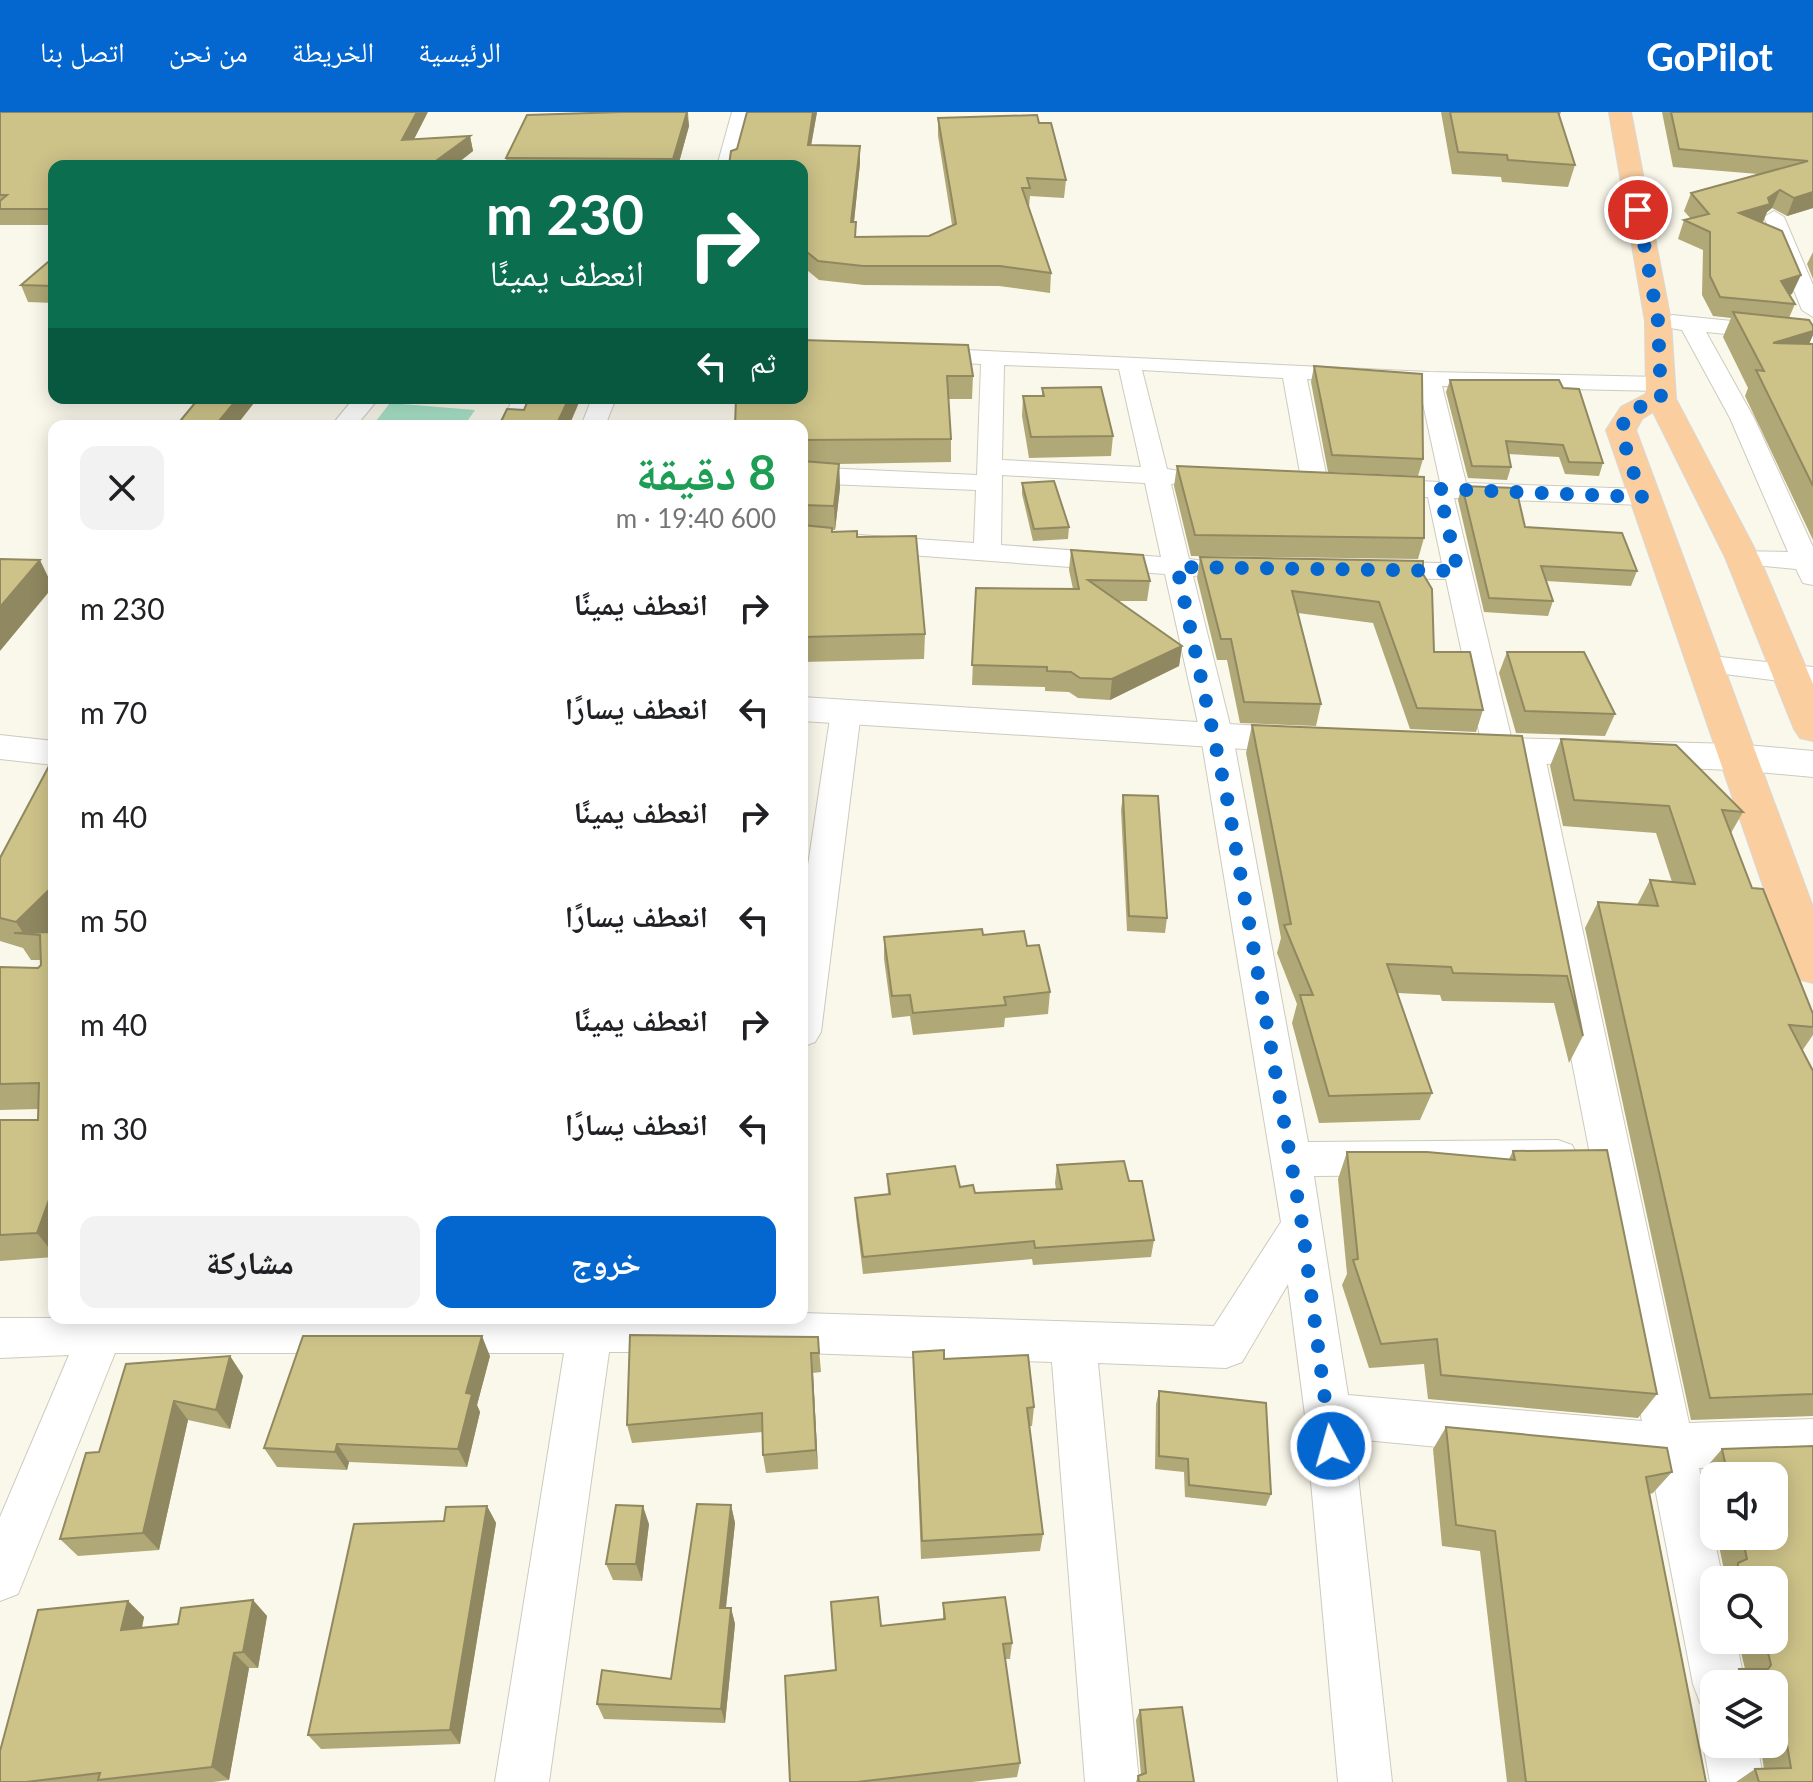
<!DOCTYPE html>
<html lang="ar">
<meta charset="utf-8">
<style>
:root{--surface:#fff;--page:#f2f2f2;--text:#202124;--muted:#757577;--accent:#0466cf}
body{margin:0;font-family:Lato,"Noto Naskh Arabic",sans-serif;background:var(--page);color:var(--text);direction:rtl;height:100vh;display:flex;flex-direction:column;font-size:30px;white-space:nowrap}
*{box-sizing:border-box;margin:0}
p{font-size:26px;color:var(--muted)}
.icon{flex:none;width:44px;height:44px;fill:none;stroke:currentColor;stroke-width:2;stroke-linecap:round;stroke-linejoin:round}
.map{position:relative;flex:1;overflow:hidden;direction:ltr}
.side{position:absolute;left:48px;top:308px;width:760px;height:904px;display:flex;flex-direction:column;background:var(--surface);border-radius:16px;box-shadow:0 4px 20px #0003;direction:rtl}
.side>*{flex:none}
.top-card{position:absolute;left:48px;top:48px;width:760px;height:244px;border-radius:16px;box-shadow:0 4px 20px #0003;direction:rtl;background:#0b6e4f;color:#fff;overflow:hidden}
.buttons{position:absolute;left:1700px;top:1350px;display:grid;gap:16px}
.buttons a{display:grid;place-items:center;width:88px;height:88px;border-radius:16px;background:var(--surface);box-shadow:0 4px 20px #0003;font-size:40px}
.pin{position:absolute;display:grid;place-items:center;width:68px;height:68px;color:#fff;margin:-34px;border:4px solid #fff;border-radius:50%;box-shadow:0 2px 8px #0007}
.me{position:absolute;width:88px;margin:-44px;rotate:354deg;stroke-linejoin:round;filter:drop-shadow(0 0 6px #0008)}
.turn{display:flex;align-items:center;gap:28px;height:168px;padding:0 32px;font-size:36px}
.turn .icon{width:104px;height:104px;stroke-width:2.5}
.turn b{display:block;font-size:56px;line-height:68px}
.then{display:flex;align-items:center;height:76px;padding:0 32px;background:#0003;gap:16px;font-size:30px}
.round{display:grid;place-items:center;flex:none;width:84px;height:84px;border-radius:16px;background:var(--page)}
.overview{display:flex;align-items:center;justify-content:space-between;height:136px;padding:0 32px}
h1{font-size:48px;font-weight:700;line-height:60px;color:#1e9e55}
.action{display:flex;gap:16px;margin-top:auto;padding:16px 32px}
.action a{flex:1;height:92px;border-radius:16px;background:var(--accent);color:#fff;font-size:32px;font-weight:700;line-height:92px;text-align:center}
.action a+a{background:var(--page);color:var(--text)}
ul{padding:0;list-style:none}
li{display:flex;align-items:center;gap:24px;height:104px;padding:0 32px}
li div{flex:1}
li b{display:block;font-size:30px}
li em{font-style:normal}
header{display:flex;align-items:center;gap:48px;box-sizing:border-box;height:112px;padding:0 40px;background:var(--accent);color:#fff}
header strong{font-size:38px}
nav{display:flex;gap:44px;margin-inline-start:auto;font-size:28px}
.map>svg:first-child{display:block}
.green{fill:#a8e2c7}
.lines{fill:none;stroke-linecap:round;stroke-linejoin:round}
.minor-casing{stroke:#cdcabe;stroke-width:2}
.tertiary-casing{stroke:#cdcabe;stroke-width:2}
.primary-casing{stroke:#d8d8d7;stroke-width:2}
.minor{fill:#fff;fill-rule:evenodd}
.tertiary{fill:#fff;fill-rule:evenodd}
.primary{fill:#face9f;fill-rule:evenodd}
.wall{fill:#b0a876}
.shaded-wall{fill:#908860}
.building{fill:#cdc389;stroke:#908860;stroke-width:2}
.route{stroke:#0466cf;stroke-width:14;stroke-dasharray:0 25.2}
</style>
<header>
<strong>GoPilot</strong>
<nav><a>الرئيسية</a><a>الخريطة</a><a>من نحن</a><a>اتصل بنا</a></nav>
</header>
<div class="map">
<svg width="1813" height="1670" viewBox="0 0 1813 1670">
<rect width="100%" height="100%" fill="#faf8eb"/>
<path class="green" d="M390 291 475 298 464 314H372Z"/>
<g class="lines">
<g class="minor-casing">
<g id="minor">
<path d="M732 0H750L735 54H717Z"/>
<path d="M1774 99 1784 105 1813 173V205L1802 198 1764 105Z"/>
<path d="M1672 203 1813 217V231L1706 220 1754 306 1813 435V473L1803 471 1796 457 1732 451 1728 445 1732 439 1788 440 1730 306 1682 218 1664 215 1661 210Z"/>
<path d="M924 236 1429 260 1660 265 1672 272 1660 279 1442 274 1466 371 1642 377 1655 385 1642 393 1454 386 1514 637 1528 630 1539 633 1544 640 1689 1311 1813 1307V1353L1699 1356 1723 1468H1714V1528H1736L1745 1572H1714V1596L1700 1591 1693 1572 1651 1355 1354 1327 1392 1670H1338L1305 1303 1288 1172 1242 1250 1226 1256 1098 1251 1139 1670H1085L1052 1250 777 1240H609L549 1670H495L564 1241H115L18 1482 0 1489V1405L69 1243 0 1246V1206H802V1201L1214 1214 1281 1110 1201 625 1165 462 802 435V419L974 431 976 378 802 371V355L977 363 981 252 916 248 913 243 916 238ZM1004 253 1119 257 1141 355 1002 348ZM1142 258 1283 266 1302 372 1315 380 1328 372 1307 267 1419 273 1440 370 1376 367 1363 375 1376 383 1428 385 1442 451 1376 450 1366 452 1362 458 1366 464 1376 466 1446 467 1483 638 1488 645 1499 648 1512 642 1642 1309 1348 1283 1314 1064 1558 1062 1572 1057 1578 1045 1572 1033 1558 1028 1308 1030 1233 625 1193 464 1211 462 1215 456 1211 450 1189 447 1171 372 1186 370 1190 365 1186 360 1167 357ZM1002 363 1145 371 1161 445 1001 433Z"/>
<path d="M354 286H379L356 314H331Z"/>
<path d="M514 286H538L522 314H498Z"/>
<path d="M592 286H616L605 314H581Z"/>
<path d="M1702 543 1813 555V573L1692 558 1687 552 1692 546Z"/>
<path d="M846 590 857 593 861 600 821 920 815 930 802 935V793L831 600 835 593Z"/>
<path d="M1714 1612V1632H1757L1764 1670H1710L1703 1632Z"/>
</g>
</g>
<g class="tertiary-casing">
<g id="tertiary">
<path d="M802 585 1307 617 1321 620 1326 629 1321 638 1307 641 802 609Z"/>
<path d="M0 623 54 629V653L0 647Z"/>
<path d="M1467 625 1735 632 1813 639V665L1735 658 1467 649 1453 646 1448 637 1453 628Z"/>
</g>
</g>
<g class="primary-casing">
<path id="primary" d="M1609 0H1631L1671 209 1676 287 1759 445 1813 572V629L1800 626 1794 617 1725 445 1653 300 1642 307 1636 318 1813 795V871L1797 867 1791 855 1606 318 1621 295 1646 282 1645 209Z"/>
</g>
<use href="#minor" class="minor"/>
<use href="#tertiary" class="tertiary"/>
<use href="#primary" class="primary"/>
</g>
<g class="wall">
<path d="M0 0 414 27 470 24 473 39 454 54H54V113H0Z"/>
<path d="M622 0H688L689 14 678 54H507L506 46Z"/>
<path d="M817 0 811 33 860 34V51L854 110 856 125 929 124 952 113 938 24V6L1039 11 1066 68 1064 86 1030 84 1029 95 1051 161 1050 181 999 174 864 173 819 168 802 154V54H730L731 39Z"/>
<path d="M1441 0H1561L1559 5 1575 53 1568 75 1502 70 1501 65 1452 62Z"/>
<path d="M1662 0H1813V96L1787 104 1772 96 1767 100 1762 111 1792 182 1789 183 1795 192 1789 206 1813 223 1809 232H1813V428L1745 284 1748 276 1723 225 1731 206 1713 204 1702 183 1703 138 1678 127 1684 108 1691 107 1684 99 1691 81 1758 62 1673 55Z"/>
<path d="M1813 140V167L1807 152Z"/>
<path d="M54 145V191L28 190 21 173Z"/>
<path d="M802 228 973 264 972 287H948L951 327V350L839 352 840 376 835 418H832V420L857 425 925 522 924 547 802 550Z"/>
<path d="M1314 254 1423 347 1418 364 1328 360 1311 270Z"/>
<path d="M1450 268 1603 351 1599 364 1565 362 1559 345 1508 342 1511 355 1507 368 1468 366 1446 280Z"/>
<path d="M1042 276 1113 324 1111 344 1029 346 1022 304 1023 284H1042Z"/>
<path d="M1177 354 1424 426 1418 447 1191 444 1174 374Z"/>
<path d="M1022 371 1069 415 1068 427 1033 429 1022 382Z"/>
<path d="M1462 374 1525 415 1637 459 1631 474 1546 469 1553 489 1548 504 1484 500 1458 388Z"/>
<path d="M1071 438 1150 469 1147 489H1118L1182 534 1179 554 1110 588 1078 586 1069 580 1045 579V575L972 573 976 476 1073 477 1069 458Z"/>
<path d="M1200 445 1423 462 1434 540 1483 598 1476 620 1410 617 1373 511 1298 501 1321 592 1316 614 1240 611 1227 548H1217L1197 466Z"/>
<path d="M1507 540 1615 602 1605 624 1516 621 1499 561Z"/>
<path d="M1252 613 1522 624 1583 924 1569 951 1554 891 1442 889 1440 883 1397 881 1432 981 1420 1008 1319 1011 1292 911 1297 892 1277 841 1281 826 1246 641Z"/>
<path d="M1561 627 1743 700 1731 721 1752 776 1813 902V923L1802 939 1813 959V1304L1691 1308 1585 816 1598 790 1637 793 1650 768 1672 770 1656 721 1563 714 1550 654Z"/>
<path d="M54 648V819L52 820H54V1145L0 1149V1008H38V997L0 998V855L38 856 41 853V848H31L23 836 0 829V746Z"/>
<path d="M1123 683 1167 806 1165 821 1127 819 1121 698Z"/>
<path d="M983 823 1027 834 1050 880 1048 902 1005 906 1004 915 913 923 910 904 892 906 884 847V825Z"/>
<path d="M1513 1039 1657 1282 1638 1306 1428 1287 1424 1252 1369 1256 1342 1173 1347 1162 1338 1067 1347 1040 1509 1047Z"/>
<path d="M1057 1053 1129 1069 1154 1128 1151 1145 1033 1153 1032 1147 863 1162 856 1104 855 1086 888 1082 887 1062 975 1081 1056 1077 1055 1071Z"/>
<path d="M818 1225 821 1260 813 1261 818 1357 766 1361 763 1343V1320L632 1331 627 1313Z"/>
<path d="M913 1240 944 1247 1034 1295 1032 1314H1029L1043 1422 1040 1439 921 1447Z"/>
<path d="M230 1244 243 1264 230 1317 188 1308 159 1438 78 1444 60 1427 99 1340Z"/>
<path d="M490 1244 477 1293 480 1300 467 1355 349 1350 347 1358 277 1355 264 1336Z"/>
<path d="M1159 1279 1271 1382 1266 1394 1185 1385 1184 1360 1155 1357 1156 1292Z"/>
<path d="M1446 1315 1672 1360 1653 1381 1650 1382 1706 1670H1507L1480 1439 1442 1434 1433 1337Z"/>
<path d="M1813 1334V1670H1736L1755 1657H1764L1760 1632H1774V1572H1721L1739 1557H1745L1738 1528H1774V1468H1720L1725 1463 1717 1424H1774V1364H1714V1412L1703 1359 1722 1337Z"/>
<path d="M731 1393 735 1411 726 1496H731L735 1512 725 1611 604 1607 597 1592 671 1567Z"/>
<path d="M487 1394 496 1411 460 1632 321 1637 308 1623 444 1409Z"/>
<path d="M649 1412 642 1469 613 1468 606 1452Z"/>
<path d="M253 1488 267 1504 258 1556H249L229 1668 213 1670H0L128 1489 144 1505 142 1516 178 1512Z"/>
<path d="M943 1491 1012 1531 1010 1547H1005L1020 1651 1017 1665 972 1670H790L836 1558 881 1514 943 1507Z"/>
<path d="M1140 1598 1194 1670H1136L1138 1664 1141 1663 1136 1608Z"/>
</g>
<g class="shaded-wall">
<path d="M417 0H428L406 43 402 28Z"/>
<path d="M687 0 689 14 678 54H674L673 47Z"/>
<path d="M813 0H817L808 51V33Z"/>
<path d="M470 24 473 39 454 54H429Z"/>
<path d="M860 34V51L852 129 851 110Z"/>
<path d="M1780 78 1772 96 1767 100 1763 110 1732 119 1739 101 1768 86Z"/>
<path d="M1813 80V96L1787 104 1794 86Z"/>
<path d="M1801 163 1792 182 1773 188 1781 169Z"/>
<path d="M1813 219V223L1804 243 1773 231Z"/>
<path d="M238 286H258L236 314H215Z"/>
<path d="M569 286H581L569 314H556Z"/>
<path d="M839 352 840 376 835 418 834 394Z"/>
<path d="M40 448 53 475 0 539V495Z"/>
<path d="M1182 534 1179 554 1110 588 1112 567Z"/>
<path d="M54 773V819L44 829 40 823 24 822 16 810Z"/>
<path d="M54 1074V1142L37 1121Z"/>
<path d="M482 1224 490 1244 477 1293 480 1300 467 1355 458 1337 466 1281Z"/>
<path d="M811 1241 813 1261 818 1357 816 1338Z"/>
<path d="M230 1244 243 1264 230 1317 216 1298Z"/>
<path d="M174 1289 188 1308 159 1438 143 1421Z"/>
<path d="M337 1332 349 1350 347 1358 335 1340Z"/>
<path d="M731 1393 735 1411 724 1512 720 1496Z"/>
<path d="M487 1394 496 1411 460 1632 450 1618Z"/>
<path d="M643 1394 649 1412 642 1469 636 1452Z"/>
<path d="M253 1488 267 1504 258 1556 243 1540Z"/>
<path d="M128 1489 144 1505 138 1534 121 1518Z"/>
<path d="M731 1496 735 1512 725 1611 721 1597Z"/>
<path d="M234 1541 249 1556 229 1668 212 1655Z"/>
</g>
<g class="building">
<path d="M0 0H417L402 28 470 24 429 54H54V97H0V89L7 83H0Z"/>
<path d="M622 0H687L673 47 506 46 527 3Z"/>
<path d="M747 0H813L808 33 860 34 851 110H856L855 125 929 124 956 112 938 6 1037 3 1039 11H1051L1066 68 1027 66 1030 76H1022L1051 161 1000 154H863L818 149 802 136V54H793V51L729 53 731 39 737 37Z"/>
<path d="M1450 0H1558L1575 53 1508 48 1507 43 1458 40Z"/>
<path d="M1671 0H1813V80L1794 86 1780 78 1768 86 1770 92 1739 101 1782 119 1801 163 1781 169 1795 192 1720 185 1710 164V120L1684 108 1709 102 1691 81 1808 49 1679 37Z"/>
<path d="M54 145V174L21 173Z"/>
<path d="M1733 200 1809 208 1813 214V219L1773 231 1813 232V374L1756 258 1764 259Z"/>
<path d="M802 228 968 233 973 264H947L951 327 802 328V314H735L736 286H802Z"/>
<path d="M1314 254 1422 262 1423 347 1332 343Z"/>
<path d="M1450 268H1559L1563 276 1579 277 1603 351 1569 350 1563 333 1506 329 1511 355 1472 354Z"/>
<path d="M1101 275 1113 324 1031 325 1023 284H1044L1042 276Z"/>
<path d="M199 286H238L215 314H176Z"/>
<path d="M529 286H569L556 314H499L507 297 524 298Z"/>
<path d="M802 349 839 352 834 394 802 393Z"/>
<path d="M1177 354 1424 365V426L1195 423Z"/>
<path d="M1054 369 1069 415 1034 417 1022 371Z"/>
<path d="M1462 374 1516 376 1525 415 1622 421 1637 459 1541 454 1553 489 1489 486Z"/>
<path d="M802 413 832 416V420L857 419V425L916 424 925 522 802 525Z"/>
<path d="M1071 438 1143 443 1150 469 1088 468 1182 534 1112 567 1080 566 1071 560 1047 559V555L972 553 976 476 1079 477Z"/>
<path d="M1200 445 1423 449V462L1432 477 1434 540H1470L1483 598 1417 596 1379 490 1292 479 1321 592 1244 590 1231 527H1221Z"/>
<path d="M0 447 40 448 0 495Z"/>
<path d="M1507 540H1584L1615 602 1525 599Z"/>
<path d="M1252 613 1522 624 1583 924 1567 864 1453 861 1451 855 1387 852 1432 981 1329 984 1300 883H1313L1284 813 1291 812Z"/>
<path d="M1561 627 1676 633 1743 700 1722 698 1752 776 1763 777 1813 902V915L1789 913 1813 959V1282L1710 1286 1598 790 1658 794 1650 768 1695 772 1669 694 1574 688Z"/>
<path d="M54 648V773L16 810 0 806V746L50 652Z"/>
<path d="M1123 683 1158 684 1167 806 1129 804Z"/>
<path d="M982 817 983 823 1024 819 1027 834 1039 833 1050 880 1004 885 1006 893 913 901 910 883 892 884 884 825Z"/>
<path d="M54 820V1074L37 1121 0 1123V1008H38L39 971 0 972V855L38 856 41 853 40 823 14 821Z"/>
<path d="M1607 1038 1657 1282 1441 1263 1437 1227 1381 1232 1353 1148 1358 1147 1347 1040H1427L1515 1048 1513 1039Z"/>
<path d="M1124 1049 1129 1069H1142L1154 1128 1035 1136 1034 1129 863 1145 855 1086 890 1082 887 1062 955 1054 960 1075 973 1073 975 1081 1062 1077 1057 1053Z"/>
<path d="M630 1223 818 1225 819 1241H811L816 1338 763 1343 762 1301 627 1313Z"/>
<path d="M303 1224H482L466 1281 472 1282 458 1337 337 1332 335 1340 264 1336Z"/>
<path d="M944 1238V1247L1028 1243 1034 1295 1027 1296 1043 1422 922 1429 913 1240Z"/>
<path d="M230 1244 216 1298 174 1289 143 1421 60 1427 86 1341 99 1340 126 1252Z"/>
<path d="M1159 1279 1266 1291 1271 1382 1189 1373 1188 1347 1159 1344Z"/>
<path d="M1446 1315 1667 1336 1672 1360 1646 1365 1706 1670H1526L1495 1419 1456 1413Z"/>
<path d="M1813 1334V1670H1759L1755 1657 1791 1656 1784 1615 1774 1614V1572H1743L1739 1557H1768L1771 1553 1765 1528H1774V1468H1738V1451L1747 1447 1742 1424H1774V1364H1728L1722 1337Z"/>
<path d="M697 1392 731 1393 720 1496H731L721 1597 597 1592 602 1558 671 1567Z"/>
<path d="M616 1393 643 1394 636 1452H606Z"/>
<path d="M487 1394 450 1618 308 1623 354 1412 444 1409 446 1395Z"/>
<path d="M878 1485 881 1514 945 1507 943 1491 1005 1485 1012 1531 1003 1532 1020 1651 857 1670H790L785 1564 836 1558 831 1490Z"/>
<path d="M253 1488 243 1540 234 1541 212 1655 98 1668 100 1661 26 1670H0V1639L38 1498 128 1489 121 1518 178 1512 181 1496Z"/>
<path d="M1182 1595 1194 1670H1139L1138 1664 1146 1661 1140 1598Z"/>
</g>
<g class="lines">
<path class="route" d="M1331 1334 1302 1112 1227 686 1177 455 1458 459 1439 377 1642 385C1637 368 1615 318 1626 305 1634 295 1649 292 1661 287L1658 209 1638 98"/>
</g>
</svg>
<div class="buttons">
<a><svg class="icon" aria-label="sound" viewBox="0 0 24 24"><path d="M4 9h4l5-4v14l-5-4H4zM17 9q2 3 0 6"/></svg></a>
<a><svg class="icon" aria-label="search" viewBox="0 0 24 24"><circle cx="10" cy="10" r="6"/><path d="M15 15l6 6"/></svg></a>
<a><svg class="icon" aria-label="layers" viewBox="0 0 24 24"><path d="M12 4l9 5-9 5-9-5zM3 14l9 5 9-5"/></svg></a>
</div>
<div class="pin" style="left:1638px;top:98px;background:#d93025"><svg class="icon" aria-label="arrive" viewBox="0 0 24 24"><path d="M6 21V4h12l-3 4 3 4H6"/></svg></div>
<svg class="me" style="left:1331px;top:1334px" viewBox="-20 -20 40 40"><circle r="17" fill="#0466cf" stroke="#fff" stroke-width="3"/><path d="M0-11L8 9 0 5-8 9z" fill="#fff"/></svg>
<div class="top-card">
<div class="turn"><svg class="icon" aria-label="right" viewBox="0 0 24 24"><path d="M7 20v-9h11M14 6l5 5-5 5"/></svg><div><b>230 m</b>انعطف يمينًا</div></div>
<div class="then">ثم<svg class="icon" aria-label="left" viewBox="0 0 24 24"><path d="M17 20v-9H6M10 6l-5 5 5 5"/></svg></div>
</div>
<section class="side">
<div class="overview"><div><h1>8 دقيقة</h1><p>600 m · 19:40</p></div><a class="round"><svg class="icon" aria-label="close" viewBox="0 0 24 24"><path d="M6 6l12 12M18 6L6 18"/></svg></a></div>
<ul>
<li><svg class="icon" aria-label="right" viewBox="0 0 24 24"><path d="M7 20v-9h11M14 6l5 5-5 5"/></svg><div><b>انعطف يمينًا</b></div><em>230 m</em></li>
<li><svg class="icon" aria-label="left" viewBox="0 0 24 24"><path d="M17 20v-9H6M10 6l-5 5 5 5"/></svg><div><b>انعطف يسارًا</b></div><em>70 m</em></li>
<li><svg class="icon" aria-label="right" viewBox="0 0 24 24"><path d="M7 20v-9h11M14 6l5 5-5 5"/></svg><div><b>انعطف يمينًا</b></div><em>40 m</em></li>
<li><svg class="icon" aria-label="left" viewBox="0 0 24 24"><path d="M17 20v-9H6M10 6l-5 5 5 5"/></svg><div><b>انعطف يسارًا</b></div><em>50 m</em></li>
<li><svg class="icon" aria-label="right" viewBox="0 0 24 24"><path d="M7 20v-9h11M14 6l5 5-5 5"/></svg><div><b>انعطف يمينًا</b></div><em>40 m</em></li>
<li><svg class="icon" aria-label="left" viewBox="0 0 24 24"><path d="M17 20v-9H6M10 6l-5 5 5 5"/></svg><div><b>انعطف يسارًا</b></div><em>30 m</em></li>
</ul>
<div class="action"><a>خروج</a><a>مشاركة</a></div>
</section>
</div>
